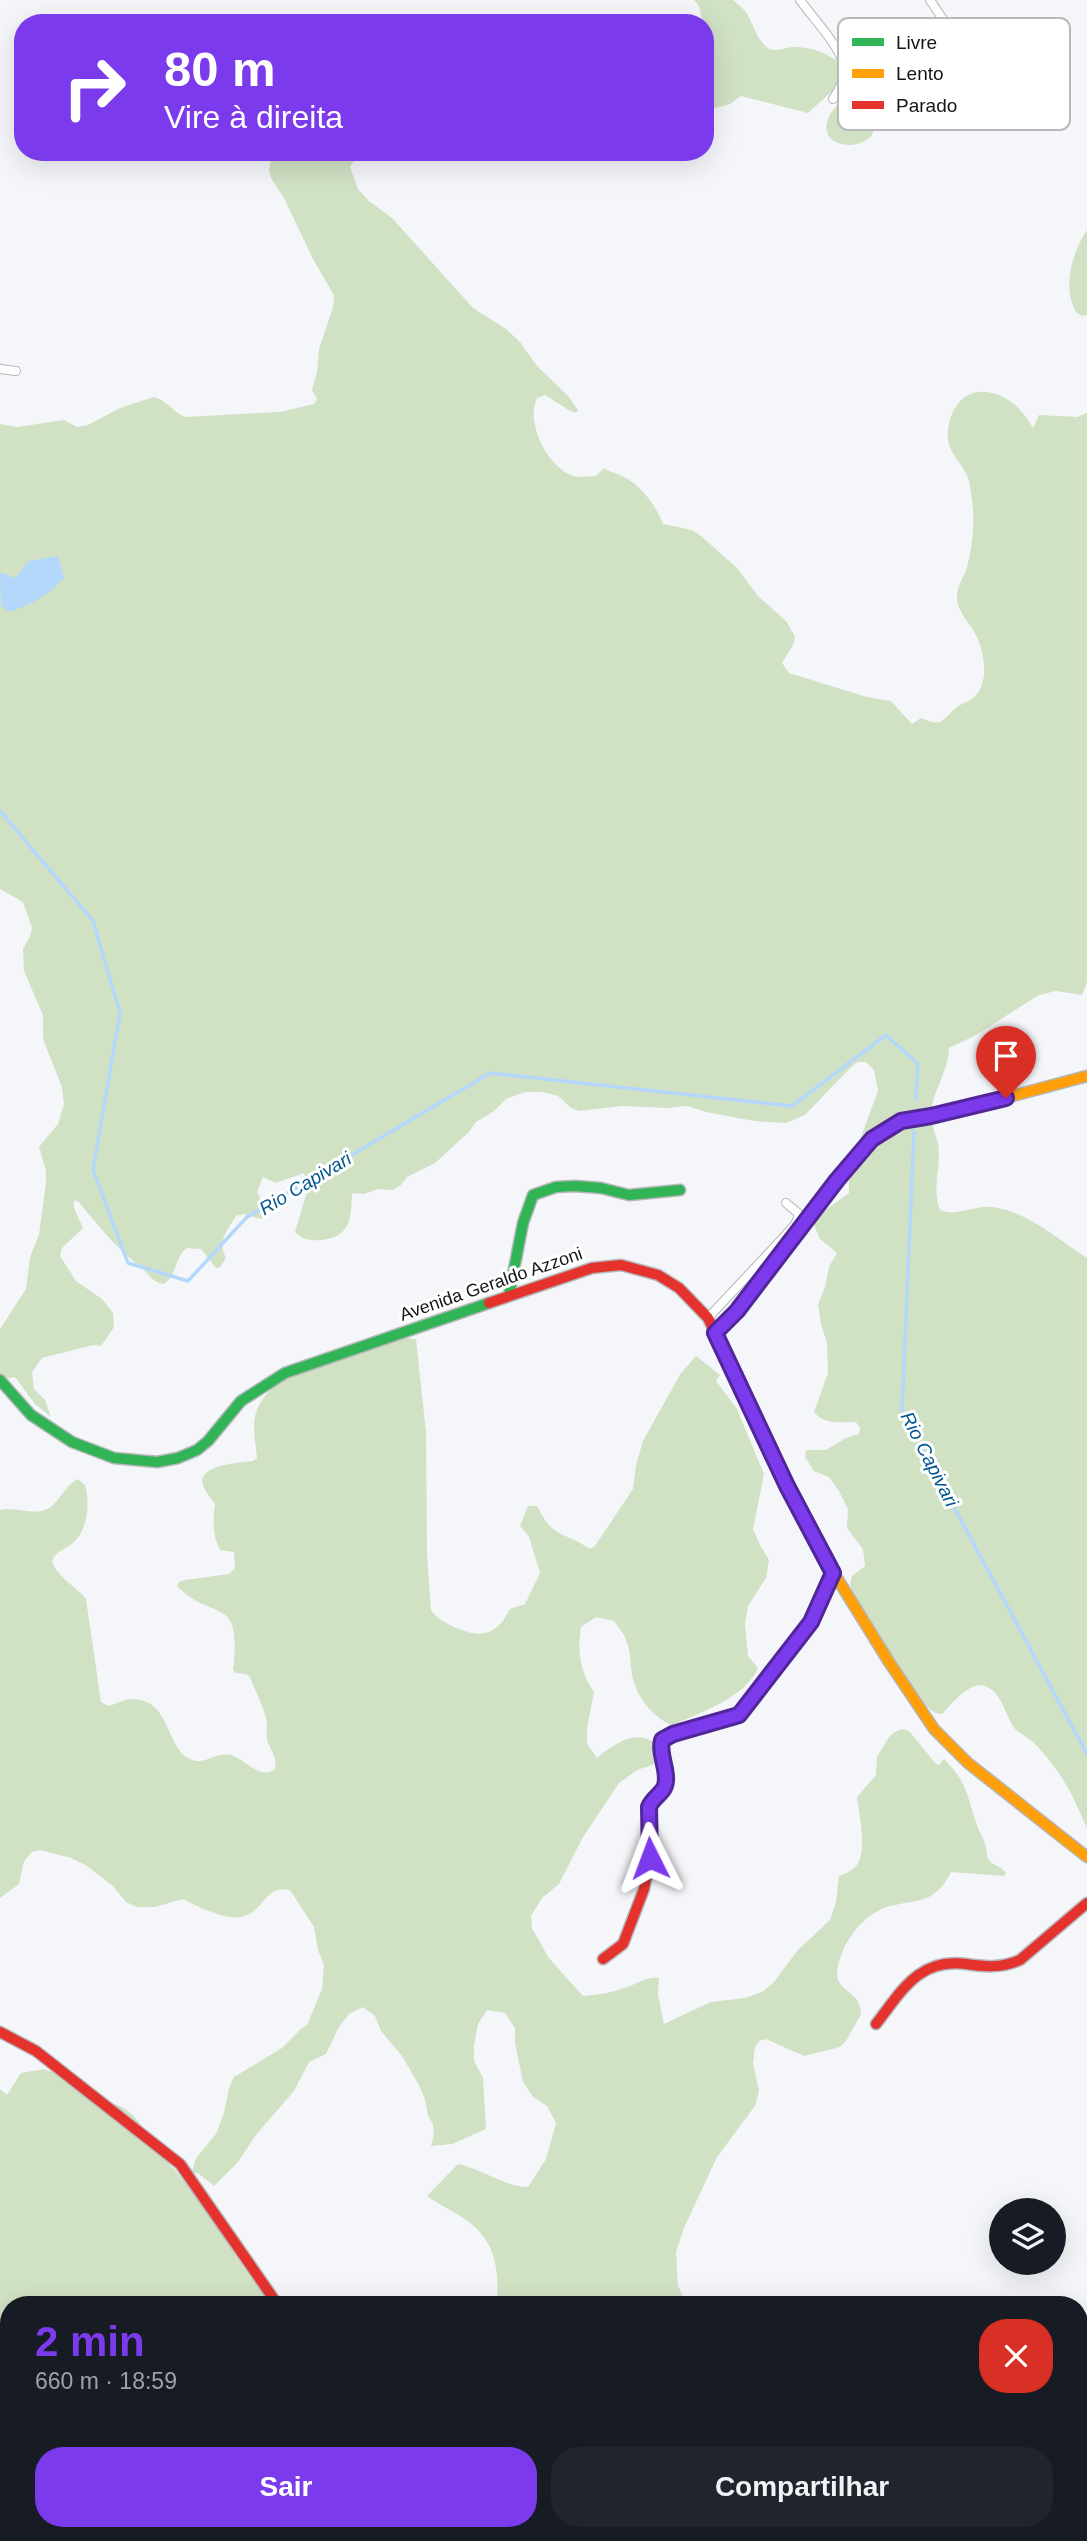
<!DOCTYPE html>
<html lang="pt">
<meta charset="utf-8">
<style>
:root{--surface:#171b24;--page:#20242c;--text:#f1f3f6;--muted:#9ea1a6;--accent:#7c3aed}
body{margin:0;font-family:Arial,sans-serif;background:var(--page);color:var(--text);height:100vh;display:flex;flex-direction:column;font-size:26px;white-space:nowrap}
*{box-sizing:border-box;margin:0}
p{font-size:23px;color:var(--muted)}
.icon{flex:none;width:38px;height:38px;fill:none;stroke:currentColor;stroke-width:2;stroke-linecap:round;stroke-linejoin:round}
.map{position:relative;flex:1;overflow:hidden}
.sheet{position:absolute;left:0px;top:2296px;width:1088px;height:245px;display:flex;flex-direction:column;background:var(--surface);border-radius:28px 28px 0 0;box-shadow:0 7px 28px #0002}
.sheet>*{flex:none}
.top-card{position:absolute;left:14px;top:14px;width:700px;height:147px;border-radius:28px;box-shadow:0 7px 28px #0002;background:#7c3aed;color:#fff;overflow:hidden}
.controls{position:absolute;left:989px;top:2198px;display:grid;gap:14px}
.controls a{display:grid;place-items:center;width:77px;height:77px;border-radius:50%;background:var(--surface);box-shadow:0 7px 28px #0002;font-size:35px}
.pin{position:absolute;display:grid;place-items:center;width:60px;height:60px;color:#fff;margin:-72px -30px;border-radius:50% 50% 50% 0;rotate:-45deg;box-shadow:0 0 7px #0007}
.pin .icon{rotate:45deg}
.me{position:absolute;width:77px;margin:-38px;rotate:357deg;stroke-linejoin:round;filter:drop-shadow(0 0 5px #0008)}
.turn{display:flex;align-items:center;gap:24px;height:147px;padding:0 35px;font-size:32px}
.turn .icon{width:91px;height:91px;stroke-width:2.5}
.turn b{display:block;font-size:49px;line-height:60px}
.round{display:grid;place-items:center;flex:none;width:74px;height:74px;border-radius:28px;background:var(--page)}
.overview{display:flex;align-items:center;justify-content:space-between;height:119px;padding:0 35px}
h1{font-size:42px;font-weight:700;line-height:52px;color:var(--accent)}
.action{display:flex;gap:14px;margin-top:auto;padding:14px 35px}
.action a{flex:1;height:80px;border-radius:28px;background:var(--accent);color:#fff;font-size:28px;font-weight:700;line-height:80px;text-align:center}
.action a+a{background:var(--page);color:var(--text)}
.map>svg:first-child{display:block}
.green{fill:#d1e1c4}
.water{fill:#b4d8fb}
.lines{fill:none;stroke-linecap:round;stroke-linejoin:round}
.stream{stroke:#b4d8fb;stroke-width:3.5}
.street-casing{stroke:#b5b6b9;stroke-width:10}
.fast-casing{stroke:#b5b6b9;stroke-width:13}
.slow-casing{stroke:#b5b6b9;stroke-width:13}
.jam-casing{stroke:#b5b6b9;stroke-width:13}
.street{stroke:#fdfefe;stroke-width:8}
.fast{stroke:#30b455;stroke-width:10}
.slow{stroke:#ff9f0a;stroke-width:10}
.jam{stroke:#e5322d;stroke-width:10}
.route-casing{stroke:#51269a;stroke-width:18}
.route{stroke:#7c3aed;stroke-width:12}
.labels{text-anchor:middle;stroke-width:6;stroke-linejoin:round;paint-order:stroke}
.street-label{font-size:18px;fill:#151517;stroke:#fff}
.water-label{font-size:19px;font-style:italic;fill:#02558f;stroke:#fff}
.key{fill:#fff;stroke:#b9b9b9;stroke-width:2}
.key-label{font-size:19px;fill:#151517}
</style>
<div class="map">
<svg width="1087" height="2541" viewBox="0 0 1087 2541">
<rect width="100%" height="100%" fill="#f4f6f9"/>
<g class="green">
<path d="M694 0H733C737 4 742 7 745 11 753 22 757 41 768 48 776 53 785 47 794 47 836 46 868 85 878 122 876 126 874 133 870 137 857 151 821 147 827 122 830 111 839 103 847 95L846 86 841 83 808 113 741 96 730 104 705 111V23H703L699 6Z"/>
<path d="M272 152H361L350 167 358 189 369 201 392 218 473 308 506 329 520 342 537 366 568 396 578 410 576 413 567 409 545 395 537 398C525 422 548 469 574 476 580 478 589 476 596 476L604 468C611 473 617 473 624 477 642 486 656 506 663 524L692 530 701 536 737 568 758 596 787 622 795 637 793 645 782 663 789 673 867 697 891 701 912 724 921 718C944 727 939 722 956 708 961 703 969 702 974 697 990 683 984 653 977 637 971 624 958 613 957 599 956 586 966 575 968 563 972 548 974 526 973 510 972 501 971 487 968 478 962 461 945 452 948 430 953 392 982 381 1013 403 1022 410 1027 419 1033 428L1039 415 1077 417 1087 413V982L1082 995 1056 991 1039 995 976 1035 949 1048C949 1068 936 1086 932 1106 929 1121 935 1131 938 1144 942 1167 931 1186 940 1210 956 1217 975 1205 993 1207 1028 1212 1058 1239 1087 1258V1828C1072 1793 1060 1769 1033 1742 1028 1737 1020 1734 1015 1729 1005 1716 1003 1693 985 1686 969 1681 951 1705 942 1714L935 1713 925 1705 894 1661 863 1626 850 1584 852 1576 865 1566 863 1549 847 1528 848 1509 839 1491 829 1477 814 1471 805 1457 806 1450H826L846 1438 859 1434 860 1428 856 1422C841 1422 824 1425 814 1412L828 1373 827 1343 821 1324 818 1304 825 1287 829 1267 837 1253 820 1239 814 1225 820 1214 849 1193V1177L858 1145 878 1091 874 1070 866 1062H858L852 1066 805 1115 786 1123 754 1121 706 1112 687 1106 667 1108 622 1106 579 1111 571 1108 558 1096 542 1092H525L506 1099 493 1112 476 1122 469 1132 435 1163 407 1177 401 1185 393 1190 378 1189 364 1194 352 1193C351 1219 351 1236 322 1240 312 1241 302 1240 295 1232L308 1188 304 1173 276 1183 263 1177 257 1192 265 1208V1216L261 1219 244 1214 236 1216C227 1231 217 1241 226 1258L220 1267 216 1268 201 1249 187 1248C174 1258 178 1274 164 1284 151 1282 149 1273 139 1266 116 1247 97 1225 79 1202L74 1200V1208L83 1228 62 1248 60 1256 76 1281 102 1299 113 1313 114 1327 101 1346 93 1345 42 1358 32 1372 34 1389 45 1400 51 1417 35 1404 15 1377 5 1379 0 1387V1329L26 1289 30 1257 39 1235 46 1182V1171L39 1147 58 1124 64 1104 62 1087 43 1039V1015L24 971 23 949 30 936 32 928 23 902 0 889V424L17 427 64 420 77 427 88 425 120 408 154 397C166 400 173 412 185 417L280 412 314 404 317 399 312 390 317 372 319 349 333 307 334 295 313 259 285 200 271 178 269 171Z"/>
<path d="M1087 230V315L1082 316 1076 312C1062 287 1072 253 1087 230Z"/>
<path d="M405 1338 416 1339 426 1432 427 1554 431 1610C437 1619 445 1622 454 1627 482 1639 496 1636 510 1609L525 1604 540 1573 529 1537 520 1526 528 1506H537C554 1540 562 1530 590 1549L595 1546 633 1489 636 1465 643 1441 681 1373 696 1356 720 1375 716 1381 737 1409 764 1474 753 1529 760 1545 769 1560 766 1578 748 1606 745 1624 748 1656 758 1668C745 1698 700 1713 672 1725 653 1718 635 1695 632 1674 630 1662 631 1651 626 1640 624 1633 618 1627 614 1621L596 1617 581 1627C577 1651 580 1672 594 1692L587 1728V1744L597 1758C618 1741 643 1724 664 1753L655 1764 637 1770 619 1783 583 1837 559 1884 542 1898 531 1916 532 1928 548 1957 583 1996C599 1995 615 1992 630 1986 641 1982 647 1977 659 1978L658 1995 664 2024 711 2002 745 1998 762 1992 774 1982 798 1950 830 1920 836 1902 839 1876C843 1874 850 1872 854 1868 869 1856 859 1814 857 1797L876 1775 877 1757 887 1740 893 1733 902 1729 909 1731 936 1764 939 1765 944 1759C969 1784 967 1798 978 1828 980 1834 984 1838 985 1844 987 1849 986 1856 989 1860 994 1866 1000 1865 1006 1873L1004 1876 951 1872C934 1907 914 1898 884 1908 867 1915 855 1928 846 1944 842 1952 837 1965 837 1975 837 1986 850 1991 856 1999 860 2003 860 2009 861 2014L846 2041 840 2047 804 2056 766 2039 759 2041 755 2047 753 2063 759 2091 755 2106 717 2157 684 2228 676 2252 678 2285 686 2305H497C499 2266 496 2238 460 2216 449 2209 438 2204 427 2196L458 2164C483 2169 504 2187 528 2187L546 2159 556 2123 547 2106 533 2097 523 2082 515 2043V2028L505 2013 487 2010 478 2024 474 2045V2061L483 2078 486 2129 452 2144 431 2146 434 2134 433 2124 428 2116 425 2099 419 2085 402 2056 381 2031 375 2016 363 2007 349 2014 339 2027 326 2054 309 2062 294 2091 255 2136 238 2162 214 2186 199 2174 192 2172 196 2158 216 2134 224 2113 229 2088 234 2077 282 2048 302 2028 307 2025 322 1989 324 1965 318 1950 314 1927 290 1890C265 1885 263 1911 245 1916 227 1922 199 1907 183 1899L155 1907H137L126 1902 113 1886 87 1866 71 1858 40 1850 32 1852 24 1861 19 1884 0 1898V1510C14 1506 30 1515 45 1510 60 1504 64 1485 78 1479L85 1485C90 1502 88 1526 76 1540 67 1550 56 1549 52 1562 59 1579 75 1585 86 1599L101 1702 108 1706C116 1704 127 1698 134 1699 171 1701 166 1748 190 1759 204 1766 215 1752 231 1755 242 1758 258 1776 270 1772 284 1767 268 1747 267 1739 266 1733 267 1728 267 1722 264 1707 255 1691 250 1677L246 1674 235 1673 233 1669C242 1592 214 1624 177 1586L179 1582 185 1580 229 1574 235 1568 234 1552 220 1550C212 1534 213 1521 215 1504 211 1498 205 1492 203 1485 197 1464 240 1463 253 1461L257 1458C256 1443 251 1424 257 1410 273 1367 364 1348 405 1338Z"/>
<path d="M44 2069C67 2076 80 2088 100 2099 108 2103 118 2104 125 2109 140 2119 148 2137 159 2151 174 2171 192 2188 206 2209 228 2242 246 2278 275 2305H9V2401L0 2399V2089L7 2095 21 2073Z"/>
<path d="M569 2532H661L654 2541H589Z"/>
</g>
<path class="water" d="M58 556 64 577C48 596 32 604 9 612L1 606 0 572 15 578 29 561Z"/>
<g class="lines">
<g class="stream">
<path d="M0 811 93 921 120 1013 93 1170 128 1263 188 1281 247 1217 490 1073 792 1106 886 1035 918 1064 916 1099"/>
<path d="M914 1131 902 1411 1087 1754"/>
</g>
<g class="street-casing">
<g id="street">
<path d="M800 0C812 17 841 47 844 67 846 78 839 90 833 99"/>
<path d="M930 0 954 36"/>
<path d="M0 369 16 371"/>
<path d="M708 1318 794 1226 798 1218V1213L786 1203"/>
<path d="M0 2405 9 2410"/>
</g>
</g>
<g class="fast-casing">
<g id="fast">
<path d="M509 1295 523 1223 533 1195 556 1187 575 1186 601 1188 629 1195 680 1190"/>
<path d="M0 1380 31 1415 72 1442 114 1458 157 1462 178 1458 197 1450 208 1441 241 1401 285 1373 489 1303"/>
<path d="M743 1710 812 1622 833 1573"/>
</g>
</g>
<g class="slow-casing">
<g id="slow">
<path d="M971 1107 1087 1076"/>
<path d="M801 1514 814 1541 889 1662 934 1729 968 1763 1087 1857"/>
</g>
</g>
<g class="jam-casing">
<g id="jam">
<path d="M489 1303 592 1268 621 1265 658 1275 679 1288 708 1318 801 1514"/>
<path d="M715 1333 736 1311 872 1139 901 1121 971 1107"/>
<path d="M603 1959 623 1944 644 1889 650 1858 649 1807 665 1784C667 1767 656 1752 666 1736L739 1715 743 1710"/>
<path d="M876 2024C901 1992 919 1957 966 1964 986 1967 1001 1968 1020 1960L1087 1903"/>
<path d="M0 2032 36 2051 180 2164 278 2305"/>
<path d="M317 2532 319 2541"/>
</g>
</g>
<use href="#street" class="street"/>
<use href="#fast" class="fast"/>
<use href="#slow" class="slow"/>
<use href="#jam" class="jam"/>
</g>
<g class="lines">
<g class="route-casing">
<path id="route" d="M650 1858 649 1807C652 1799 660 1795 664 1788 671 1775 658 1755 662 1740L673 1734 739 1715 811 1622 833 1573 787 1486 715 1333 737 1311 837 1180 872 1139 901 1121 931 1116 1006 1098"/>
</g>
<use href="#route" class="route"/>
</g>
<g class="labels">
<g class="street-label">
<text transform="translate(491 1284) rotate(-19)" y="6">Avenida Geraldo Azzoni</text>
</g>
<g class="water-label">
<text transform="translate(305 1183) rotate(-31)" y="7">Rio Capivari</text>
<text transform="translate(930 1459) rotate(63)" y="7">Rio Capivari</text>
</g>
</g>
<rect x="838" y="18" width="232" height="112" rx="10" class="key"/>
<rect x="852" y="38" width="32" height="8" fill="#30b455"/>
<rect x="852" y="69" width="32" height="9" fill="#ff9f0a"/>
<rect x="852" y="101" width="32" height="8" fill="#e5322d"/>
<g class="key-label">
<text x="896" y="49">Livre</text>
<text x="896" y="80">Lento</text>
<text x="896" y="112">Parado</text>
</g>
</svg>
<div class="controls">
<a><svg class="icon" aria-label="layers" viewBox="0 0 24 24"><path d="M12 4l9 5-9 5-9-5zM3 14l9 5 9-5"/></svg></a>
</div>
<div class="pin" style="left:1006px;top:1098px;background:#d93025"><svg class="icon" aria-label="arrive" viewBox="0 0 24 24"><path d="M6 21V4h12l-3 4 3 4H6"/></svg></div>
<svg class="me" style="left:650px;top:1858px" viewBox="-20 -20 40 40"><path d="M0-17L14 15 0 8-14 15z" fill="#7c3aed" stroke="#fff" stroke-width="4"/></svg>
<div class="top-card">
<div class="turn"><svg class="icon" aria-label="right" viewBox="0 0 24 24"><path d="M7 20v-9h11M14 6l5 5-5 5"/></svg><div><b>80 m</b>Vire à direita</div></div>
</div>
<section class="sheet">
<div class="overview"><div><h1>2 min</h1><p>660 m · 18:59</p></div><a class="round" style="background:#d93025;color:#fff"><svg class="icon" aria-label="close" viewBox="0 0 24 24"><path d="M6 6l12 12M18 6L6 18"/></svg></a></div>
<div class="action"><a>Sair</a><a>Compartilhar</a></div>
</section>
</div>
